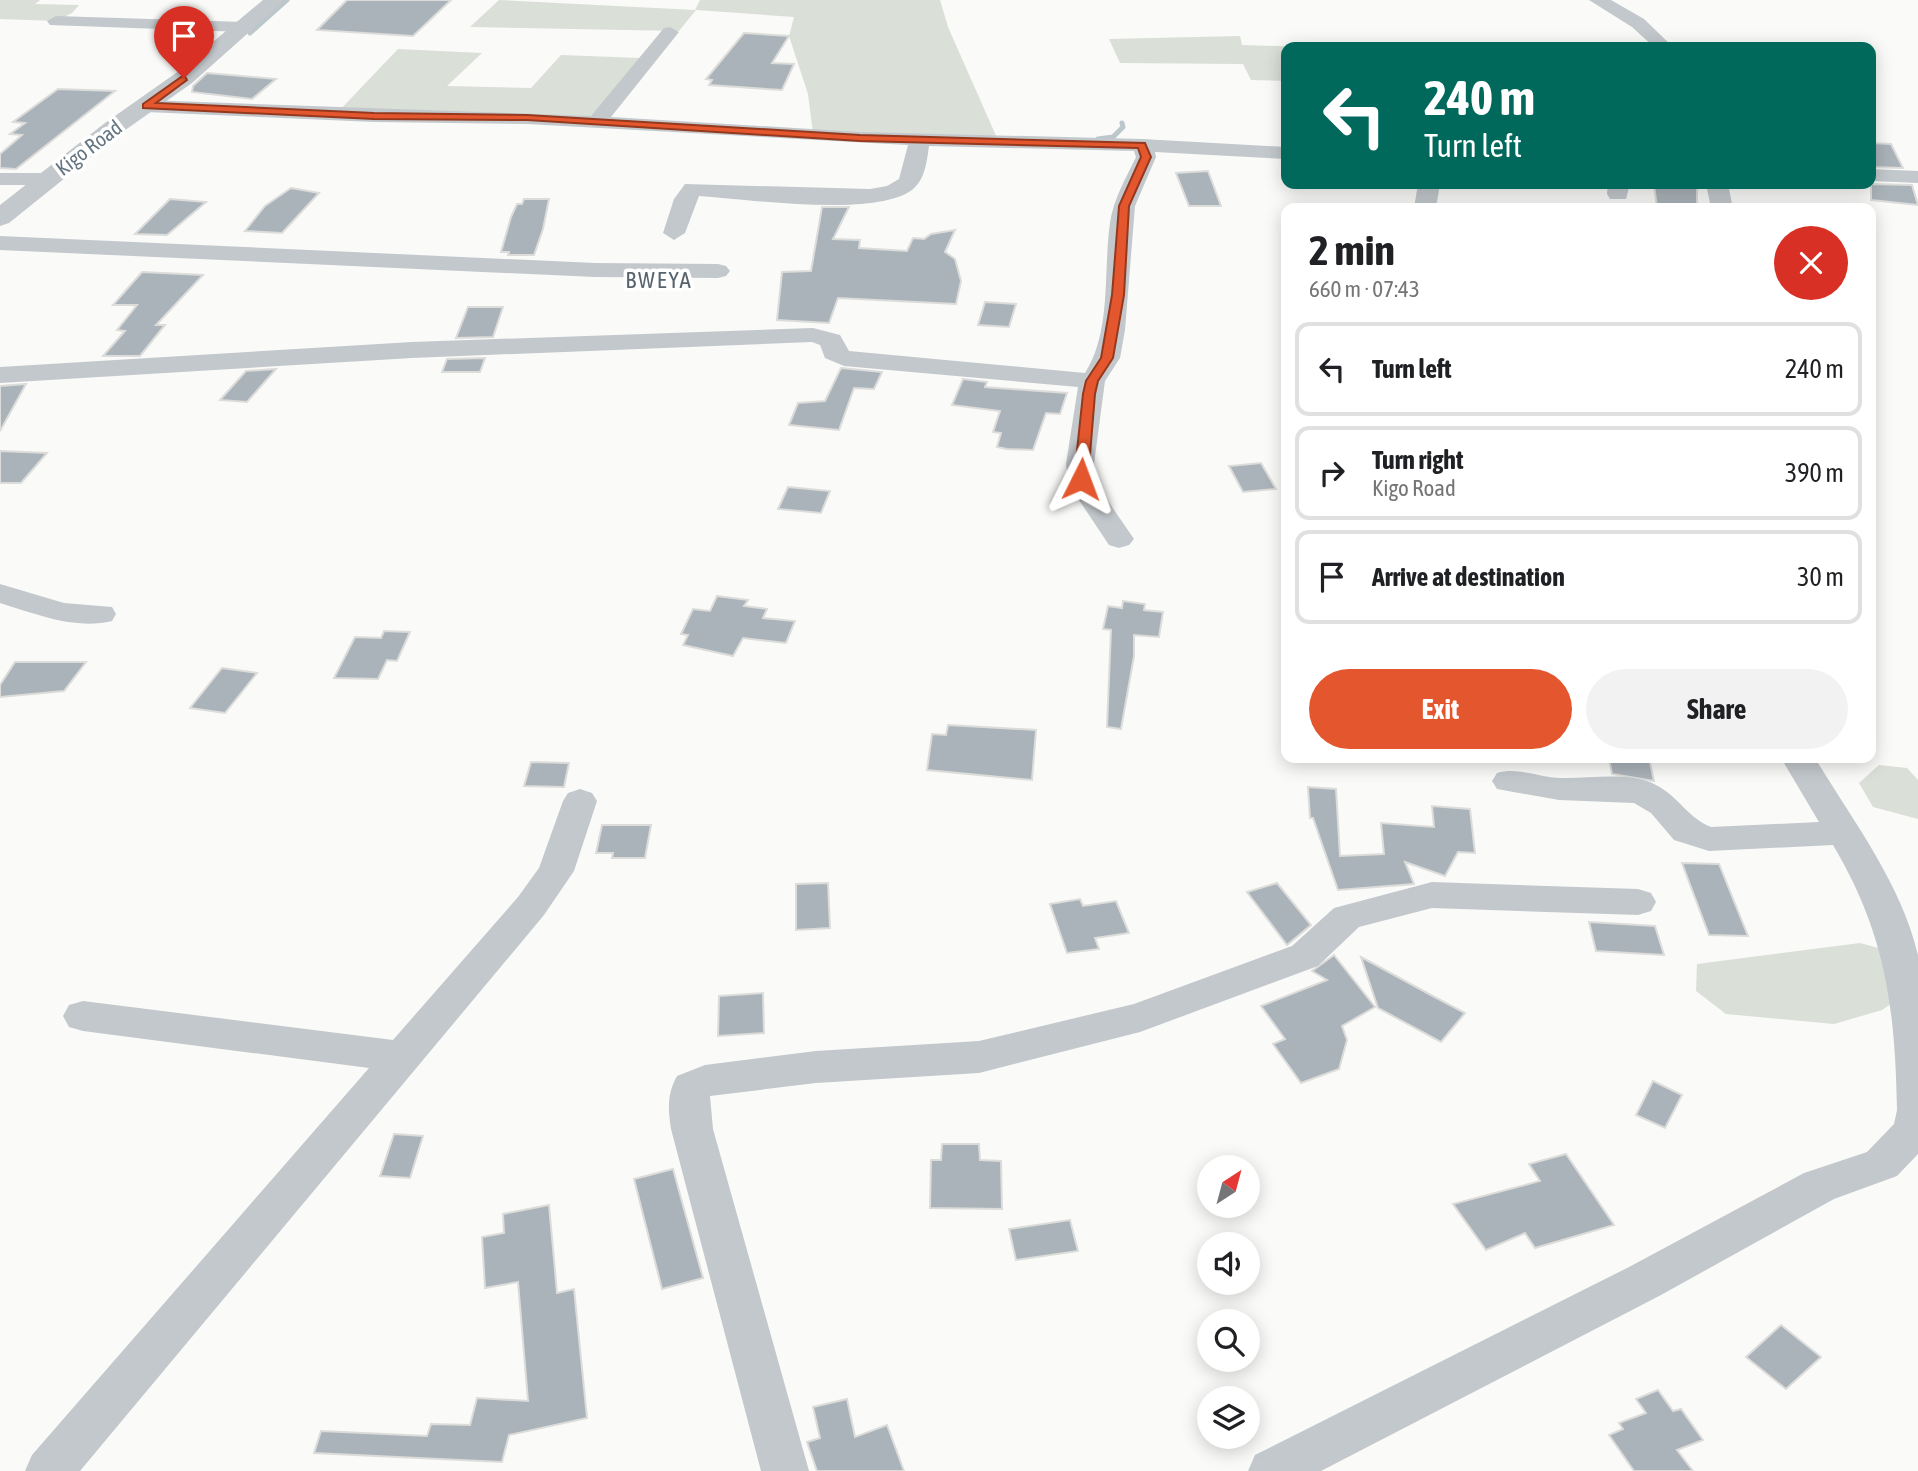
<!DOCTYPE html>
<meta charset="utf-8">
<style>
:root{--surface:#fff;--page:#f2f2f2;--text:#202124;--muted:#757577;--line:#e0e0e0;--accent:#e4572e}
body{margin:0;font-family:"Asap Condensed",sans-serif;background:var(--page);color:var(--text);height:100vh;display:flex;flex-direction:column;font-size:26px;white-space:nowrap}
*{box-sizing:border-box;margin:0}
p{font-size:23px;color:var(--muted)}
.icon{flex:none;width:38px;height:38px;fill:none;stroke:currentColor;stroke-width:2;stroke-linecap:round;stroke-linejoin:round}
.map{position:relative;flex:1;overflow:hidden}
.panel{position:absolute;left:1281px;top:203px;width:595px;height:560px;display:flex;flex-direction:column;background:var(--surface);border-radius:14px;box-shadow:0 4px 18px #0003}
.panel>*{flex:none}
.guide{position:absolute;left:1281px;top:42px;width:595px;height:147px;border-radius:14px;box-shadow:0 4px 18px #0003;background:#00695c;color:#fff;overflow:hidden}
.needle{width:46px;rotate:36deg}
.tools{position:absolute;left:1197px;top:1155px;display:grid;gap:14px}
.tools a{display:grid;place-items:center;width:63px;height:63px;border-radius:50%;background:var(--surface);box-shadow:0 4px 18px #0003;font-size:35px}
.pin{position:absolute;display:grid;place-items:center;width:60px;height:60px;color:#fff;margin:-72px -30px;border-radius:50% 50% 50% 0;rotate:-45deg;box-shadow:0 0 7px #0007}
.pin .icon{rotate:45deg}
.me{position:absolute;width:77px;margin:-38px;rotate:3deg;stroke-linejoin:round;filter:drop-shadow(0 0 5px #0008)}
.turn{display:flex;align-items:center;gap:24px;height:147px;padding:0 28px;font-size:32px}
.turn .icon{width:91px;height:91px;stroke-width:2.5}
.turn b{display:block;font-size:49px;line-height:60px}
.round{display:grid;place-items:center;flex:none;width:74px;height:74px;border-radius:37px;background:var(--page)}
.summary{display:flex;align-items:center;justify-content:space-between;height:119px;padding:0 28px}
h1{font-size:42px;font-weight:700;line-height:52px}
.button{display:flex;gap:14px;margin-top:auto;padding:14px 28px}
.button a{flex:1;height:80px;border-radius:42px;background:var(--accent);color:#fff;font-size:28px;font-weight:700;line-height:80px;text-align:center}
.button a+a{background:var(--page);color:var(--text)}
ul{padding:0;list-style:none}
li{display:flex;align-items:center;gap:21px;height:94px;margin:0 14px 10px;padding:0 14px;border:4px solid var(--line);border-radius:14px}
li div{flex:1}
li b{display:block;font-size:26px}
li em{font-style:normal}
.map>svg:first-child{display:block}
.green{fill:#dadfd7}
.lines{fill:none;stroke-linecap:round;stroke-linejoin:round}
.stream{stroke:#bbc7cb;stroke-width:5}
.building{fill:#aab3b9;stroke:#dcdcda;stroke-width:2}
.minor{fill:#c3c8cc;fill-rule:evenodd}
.tertiary{fill:#c3c8cc;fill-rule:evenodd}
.route{fill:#e4572e;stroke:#94391e;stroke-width:2}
.labels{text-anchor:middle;stroke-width:7;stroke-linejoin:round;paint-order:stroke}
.far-street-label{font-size:21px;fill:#657683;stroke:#fff}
.far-quarter-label{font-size:23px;letter-spacing:2px;fill:#57646e;stroke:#fff}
</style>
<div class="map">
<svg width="1918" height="1471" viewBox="0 0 1918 1471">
<rect width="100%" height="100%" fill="#fafaf8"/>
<g class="green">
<path d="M0 0H40L35 4 79 5 72 13 56 21 0 19Z"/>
<path d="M499 0 695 10 700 0H940L948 27 997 138 813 133 808 94 789 36 794 17 696 10 679 31 470 27Z"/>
<path d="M1240 36 1242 45 1310 47H1286V81L1251 80 1243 64 1120 63 1109 39Z"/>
<path d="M398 49 482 53 447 86 531 88 561 55 640 58 595 114 586 118 338 112Z"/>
<path d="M1879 765 1907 768 1918 780V819L1873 807 1859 783Z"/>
<path d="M1860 943 1886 950 1915 988 1882 1010 1834 1024 1726 1014 1696 991 1697 964Z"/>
</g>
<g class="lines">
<g class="stream">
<path d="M250 33 287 0"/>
<path d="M1098 139 1113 137 1123 127 1122 123"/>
</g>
</g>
<g class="building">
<path d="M347 0H451L413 36 317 30Z"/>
<path d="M744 33 789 36 772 63 794 64 782 90 709 85 712 80 706 79Z"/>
<path d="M207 73 276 79 252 99 192 92 193 86Z"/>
<path d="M58 89 115 91 16 169 0 168V154L22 135 10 134 25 123 13 122Z"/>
<path d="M1871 143 1891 144 1903 168 1871 167Z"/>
<path d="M1208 171 1221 206H1189L1176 173Z"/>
<path d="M1654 184H1697V208H1657Z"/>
<path d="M1871 184 1912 185 1918 205 1871 200Z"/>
<path d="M291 188 319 193 282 233 245 231 265 206Z"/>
<path d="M170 199 206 202 167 235 135 234Z"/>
<path d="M524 199H549L543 229 534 255H508L509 252H501L511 217 517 204H522Z"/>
<path d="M822 207H849L833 239 860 240 859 248 907 251 913 238 924 239 931 234 955 230 945 252 955 259 961 281 956 304 838 298 829 323 777 320 782 272 811 271Z"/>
<path d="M142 272 203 275 156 325H165L140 356H103L125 331 117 330 137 305H113Z"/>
<path d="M985 302 1016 304 1009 327 978 325Z"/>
<path d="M468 307H503L493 337 456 338Z"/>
<path d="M485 358 480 372H442L447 359Z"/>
<path d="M841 368 882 372 874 389 854 388 839 430 789 425 798 403 825 401Z"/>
<path d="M276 369 247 402 220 400 246 371Z"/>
<path d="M963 379 987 382 985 387 1067 393 1060 414 1046 413 1033 450 1007 449 997 447 1001 433 993 432 1000 411 952 405Z"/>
<path d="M26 384 0 431V386Z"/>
<path d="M0 451 47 453 21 483H0Z"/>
<path d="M1261 463 1276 489 1243 492 1229 466Z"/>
<path d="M788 487 830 491 821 513 778 509Z"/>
<path d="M717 596 748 600 744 606 767 609 763 618 795 621 786 643 743 638 733 656 683 645 688 635 681 634 693 609 710 611Z"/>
<path d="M1123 601 1145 604 1144 610 1163 612 1159 637 1134 635V656L1121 729 1107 727 1111 630 1103 629 1108 606 1122 608Z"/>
<path d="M384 631 410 632 397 661 387 660 378 679 334 678 355 637 381 638Z"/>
<path d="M15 662H86L64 691 0 697V685Z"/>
<path d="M222 668 257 673 225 713 190 708Z"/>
<path d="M948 725 1036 730 1032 780 927 770 932 734 946 735Z"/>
<path d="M1609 759 1650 762 1654 781 1612 774Z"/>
<path d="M531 762 569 763 564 787 524 786Z"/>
<path d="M1308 787 1336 789 1340 856 1384 854 1381 823 1434 827 1432 806 1470 809 1475 853 1458 852 1445 876 1405 862 1414 884 1338 890 1313 818H1310Z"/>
<path d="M602 825H651L645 858H612L613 853H596Z"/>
<path d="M1682 863 1719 864 1748 936 1709 935Z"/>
<path d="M828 883 830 928 796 930V884Z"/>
<path d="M1277 883 1311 925 1287 945 1247 892Z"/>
<path d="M1080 899 1083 906 1116 901 1129 933 1095 938 1099 949 1067 953 1050 904Z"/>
<path d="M1589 922 1655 926 1664 955 1596 951Z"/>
<path d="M1334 955 1375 1007 1342 1026 1347 1040 1339 1069 1301 1083 1273 1044 1285 1039 1261 1006 1327 980 1312 971Z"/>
<path d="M1361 957 1429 994 1465 1013 1441 1042 1378 1008Z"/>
<path d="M763 993 764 1033 718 1036 719 996Z"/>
<path d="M1653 1081 1682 1095 1665 1128 1636 1115Z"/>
<path d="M394 1134 423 1136 410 1178 380 1176Z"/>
<path d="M942 1144H979L980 1160 1001 1161 1002 1209 930 1208 931 1160H941Z"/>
<path d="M1566 1154 1614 1225 1535 1248 1525 1233 1486 1250 1453 1204 1540 1181 1529 1164Z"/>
<path d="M673 1169 703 1278 662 1289 634 1179Z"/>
<path d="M549 1205 557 1293 574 1289 587 1418 509 1435 502 1462 314 1453 321 1431 427 1436 431 1424 470 1425 477 1398 528 1401 518 1282 485 1288 482 1237 504 1233 503 1214Z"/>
<path d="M1070 1220 1078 1251 1016 1260 1009 1229Z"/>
<path d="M1781 1325 1821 1357 1786 1389 1746 1357Z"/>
<path d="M1658 1390 1673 1411 1681 1409 1703 1440 1677 1450 1693 1471H1634L1609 1435 1623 1429 1619 1423 1646 1413 1636 1399Z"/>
<path d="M847 1399 855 1437 887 1425 904 1471H817L807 1442 820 1438 813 1407Z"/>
</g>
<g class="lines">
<g class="minor">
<path d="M1589 0H1611L1644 19 1673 47H1654L1632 27Z"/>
<path d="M56 16 244 22 253 27 244 32 50 25 47 21Z"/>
<path d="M670 27 679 32 611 117 860 132 1142 139 1286 147V159L1155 152 1156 157 1135 206 1125 330 1120 358 1105 381 1094 464 1097 485 1134 539 1129 545 1119 548 1109 545 1069 485 1066 464 1078 387 844 366 825 358 820 345 812 342 412 358 0 383V367L412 342 813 328 840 335 849 351 1085 373C1112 331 1103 271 1110 223 1113 200 1126 178 1136 157L1134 151 929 146C927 161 925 180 912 190 873 218 748 199 699 196L685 233 674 240 663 233 674 199 685 184 870 189 887 186 899 179 908 145 527 124 374 122 146 112 136 106 146 100 591 116 664 28Z"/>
<path d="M1871 169 1918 171V183L1871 181Z"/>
<path d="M0 173H48L59 179 48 185H0Z"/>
<path d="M1418 184H1440L1436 208H1414Z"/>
<path d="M1608 184H1630L1626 199H1610L1607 194Z"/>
<path d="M1706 184H1728L1733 208H1711Z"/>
<path d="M0 236 595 263 718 264 726 266 730 271 726 276 718 278 595 277 0 250Z"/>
<path d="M0 584 64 603 112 607 116 614 112 621C74 630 36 614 0 603Z"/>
<path d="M1781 758H1815C1853 821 1901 883 1918 955V1154L1897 1176 1834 1199 1661 1295 1321 1471H1248L1255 1455 1629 1267 1804 1173 1867 1152 1894 1124 1897 1110C1895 1008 1886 934 1833 845L1709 851 1674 840 1651 813 1634 803 1559 800 1497 789 1492 781 1497 773C1518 767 1539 777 1560 778 1590 779 1629 771 1656 785 1678 796 1689 819 1711 827L1819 822Z"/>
<path d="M580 789 592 793 597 801 574 871 544 915 80 1471H25L32 1455 369 1068 83 1031 69 1027 63 1016 69 1005 83 1001 393 1040 518 897 539 868 563 801 568 793Z"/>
<path d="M1432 882 1638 889 1651 893 1656 902 1651 911 1638 915 1432 908 1359 927 1318 966 1140 1032 979 1073 816 1083 710 1096 713 1129 809 1471H761L671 1129C668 1109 667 1094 677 1076L705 1065 816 1051 979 1041 1134 1004 1292 946 1334 908Z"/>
</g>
<path class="tertiary" d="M263 0H285L192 83 121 133 9 223 0 226V205L105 123 176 73Z"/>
</g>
<path class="route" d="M184 75 187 80 156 103 374 113 527 115 860 135 1145 143 1151 157 1129 206 1124 295 1113 358 1098 381 1095 394 1088 479 1081 483 1074 479 1083 394 1086 381 1101 358 1112 295 1119 206 1141 157 1138 148 860 141 527 120 374 119 143 108V104Z"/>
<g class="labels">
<g class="far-street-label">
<text transform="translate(89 148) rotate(-37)" y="7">Kigo Road</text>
</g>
<g class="far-quarter-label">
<text x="659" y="288">BWEYA</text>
</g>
</g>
</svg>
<div class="tools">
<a><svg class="needle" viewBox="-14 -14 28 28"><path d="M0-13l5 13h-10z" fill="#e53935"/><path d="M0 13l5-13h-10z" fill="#757577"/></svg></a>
<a><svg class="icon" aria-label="sound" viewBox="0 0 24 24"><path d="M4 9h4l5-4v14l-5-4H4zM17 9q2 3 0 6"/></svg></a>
<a><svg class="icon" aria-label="search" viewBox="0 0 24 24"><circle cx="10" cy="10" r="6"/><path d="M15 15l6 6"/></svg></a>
<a><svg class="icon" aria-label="layers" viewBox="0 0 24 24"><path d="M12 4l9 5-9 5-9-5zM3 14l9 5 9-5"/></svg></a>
</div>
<div class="pin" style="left:184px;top:78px;background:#d93025"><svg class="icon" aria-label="arrive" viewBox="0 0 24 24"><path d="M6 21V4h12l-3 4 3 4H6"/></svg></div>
<svg class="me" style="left:1081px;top:479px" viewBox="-20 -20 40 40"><path d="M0-17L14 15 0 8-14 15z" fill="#e4572e" stroke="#fff" stroke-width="4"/></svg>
<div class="guide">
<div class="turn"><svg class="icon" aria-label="left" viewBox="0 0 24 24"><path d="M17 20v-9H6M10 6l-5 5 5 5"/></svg><div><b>240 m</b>Turn left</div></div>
</div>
<section class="panel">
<div class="summary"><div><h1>2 min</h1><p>660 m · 07:43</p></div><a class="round" style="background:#d93025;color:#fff"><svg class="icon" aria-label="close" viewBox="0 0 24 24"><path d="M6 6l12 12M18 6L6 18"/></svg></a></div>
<ul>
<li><svg class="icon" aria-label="left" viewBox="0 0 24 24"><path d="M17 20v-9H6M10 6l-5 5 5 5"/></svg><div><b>Turn left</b></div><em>240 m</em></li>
<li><svg class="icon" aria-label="right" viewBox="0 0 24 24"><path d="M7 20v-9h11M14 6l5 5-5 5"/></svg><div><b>Turn right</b><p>Kigo Road</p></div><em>390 m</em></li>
<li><svg class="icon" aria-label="arrive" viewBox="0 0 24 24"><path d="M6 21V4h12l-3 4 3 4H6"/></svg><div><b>Arrive at destination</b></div><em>30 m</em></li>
</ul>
<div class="button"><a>Exit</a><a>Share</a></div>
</section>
</div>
